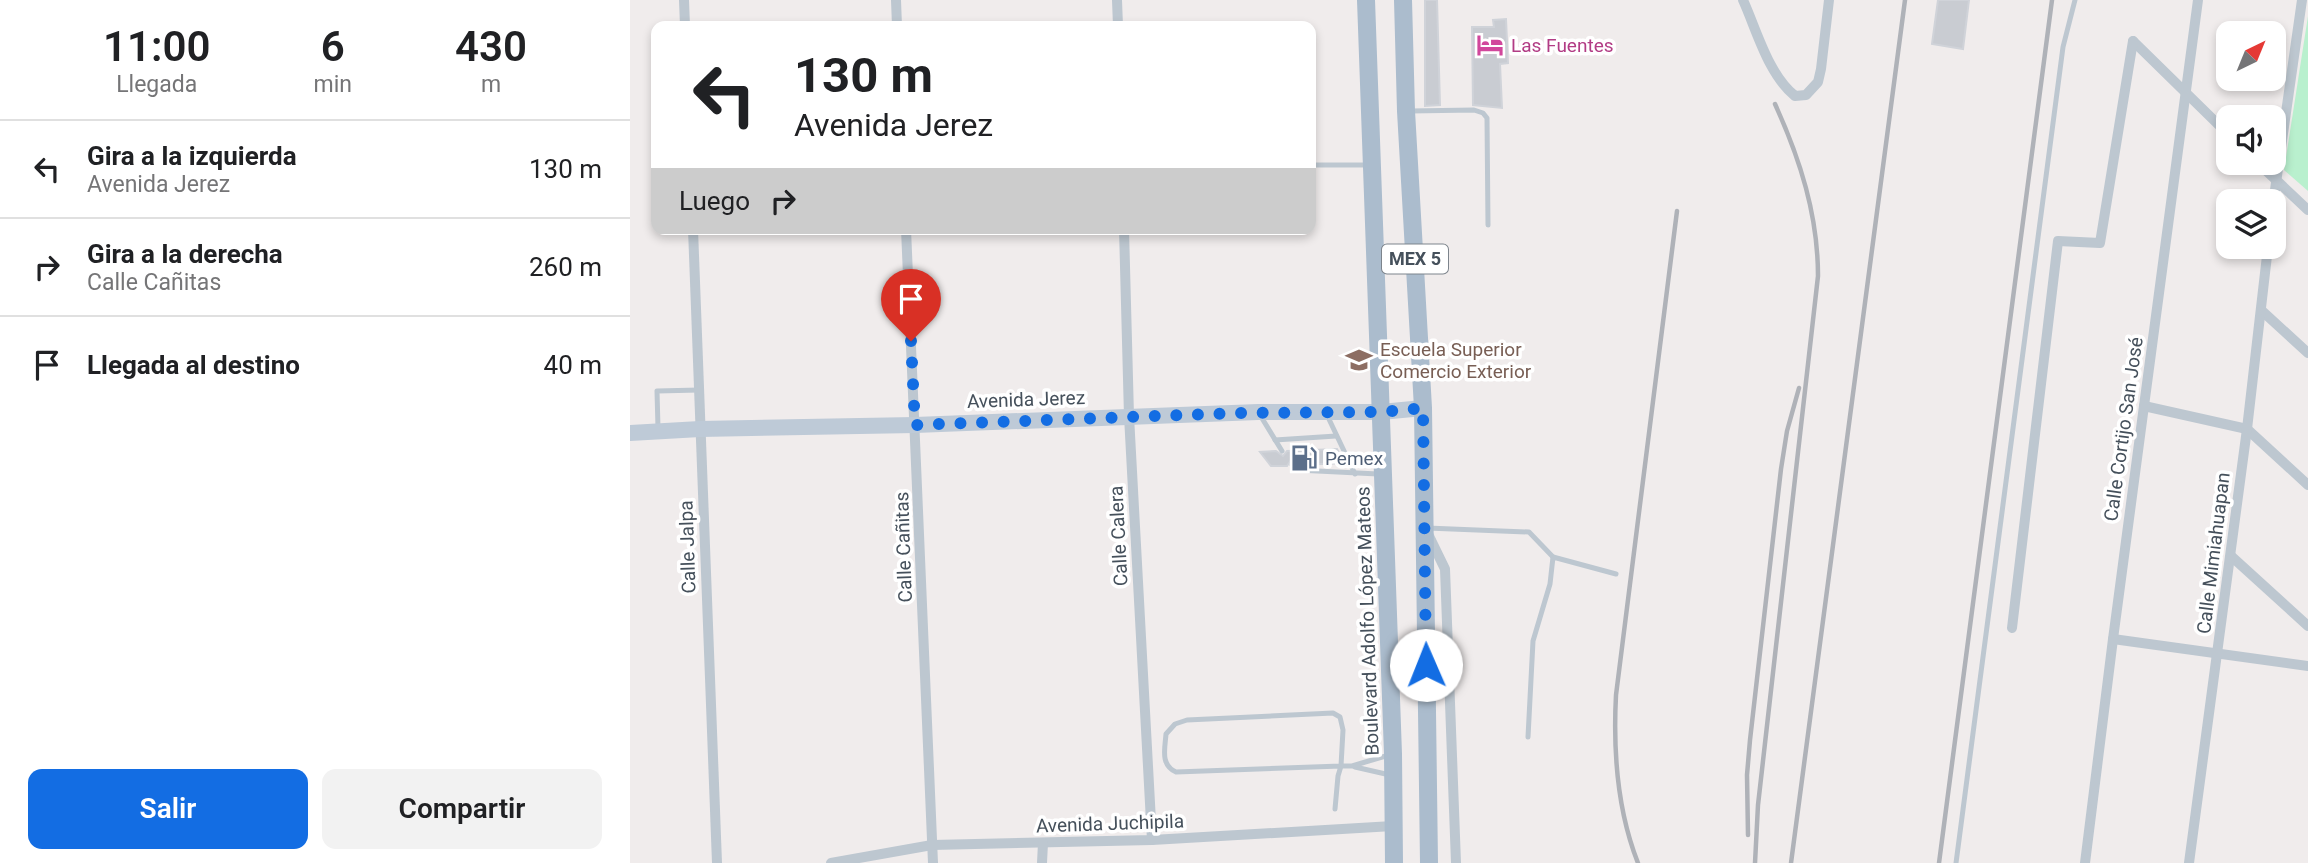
<!DOCTYPE html>
<html lang="es">
<meta charset="utf-8">
<style>
:root{--surface:#fff;--page:#f2f2f2;--text:#202124;--muted:#757577;--line:#e0e0e0;--accent:#136de3}
body{margin:0;font-family:Roboto,sans-serif;background:var(--page);color:var(--text);height:100vh;display:flex;flex-direction:column;font-size:26px;white-space:nowrap}
*{box-sizing:border-box;margin:0}
p{font-size:23px;color:var(--muted)}
.icon{flex:none;width:38px;height:38px;fill:none;stroke:currentColor;stroke-width:2;stroke-linecap:round;stroke-linejoin:round}
.map{position:relative;flex:1;overflow:hidden}
.drawer{display:flex;flex-direction:column;background:var(--surface);width:630px}
.drawer>*{flex:none}
.guide{position:absolute;left:21px;top:21px;width:665px;height:214px;border-radius:14px;box-shadow:0 4px 10px #0003;background:#fff;color:var(--text);overflow:hidden}
.needle{width:46px;rotate:43deg}
.controls{position:absolute;left:1586px;top:21px;display:grid;gap:14px}
.controls a{display:grid;place-items:center;width:70px;height:70px;border-radius:14px;background:var(--surface);box-shadow:0 4px 10px #0003;font-size:35px}
.pin{position:absolute;display:grid;place-items:center;width:60px;height:60px;color:#fff;margin:-72px -30px;border-radius:50% 50% 50% 0;rotate:-45deg;box-shadow:0 0 7px #0007}
.pin .icon{rotate:45deg}
.me{position:absolute;width:77px;margin:-38px;rotate:359deg;stroke-linejoin:round;filter:drop-shadow(0 0 5px #0008)}
.turn{display:flex;align-items:center;gap:24px;height:147px;padding:0 28px;font-size:32px}
.turn .icon{width:91px;height:91px;stroke-width:2.5}
.turn b{display:block;font-size:49px;line-height:60px}
.then{display:flex;align-items:center;height:66px;padding:0 28px;background:#0003;gap:14px;font-size:26px}
.eta{display:flex;justify-content:space-evenly;align-items:center;height:119px;text-align:center}
.eta b{font-size:42px;font-weight:600;line-height:49px}
.cta{display:flex;gap:14px;margin-top:auto;padding:14px 28px}
.cta a{flex:1;height:80px;border-radius:14px;background:var(--accent);color:#fff;font-size:28px;font-weight:600;line-height:80px;text-align:center}
.cta a+a{background:var(--page);color:var(--text)}
ul{padding:0;list-style:none}
li{display:flex;align-items:center;gap:21px;height:98px;padding:0 28px;border-top:2px solid var(--line)}
li div{flex:1}
li b{display:block;font-size:26px}
li em{font-style:normal}
main{display:flex;flex:1;min-height:0}
.map>svg:first-child{display:block}
.green{fill:#b9f0ce}
.building{fill:#c9ccd2;stroke:#d0d3d9;stroke-width:2}
.lines{fill:none;stroke-linecap:round;stroke-linejoin:round}
.lane{stroke:#bdc7d0;stroke-width:5}
.street{stroke:#bdc7d0;stroke-width:10}
.secondary{stroke:#becad7;stroke-width:16}
.primary{stroke:#abbccd;stroke-width:18}
.rail{stroke:#afb2b8;stroke-width:4.5}
.route{stroke:#136de3;stroke-width:12;stroke-dasharray:0 21.6}
.labels{text-anchor:middle;stroke-width:7;stroke-linejoin:round;paint-order:stroke}
.shield{fill:#fff;stroke:#7d848c;stroke-width:2}
.shield-label{font-size:18px;font-weight:bold;fill:#45505b}
.hotel-label{font-size:19px;fill:#b23c85;stroke:#fff;text-anchor:start}
.education-label{font-size:19px;fill:#785e54;stroke:#fff;text-anchor:start}
.street-label{font-size:19px;fill:#45505b;stroke:#fff}
.service-label{font-size:19px;fill:#4e5e75;stroke:#fff;text-anchor:start}
</style>
<main>
<section class="drawer">
<div class="eta">
<div><b>11:00</b><p>Llegada</p></div>
<div><b>6</b><p>min</p></div>
<div><b>430</b><p>m</p></div>
</div>
<ul>
<li><svg class="icon" aria-label="left" viewBox="0 0 24 24"><path d="M17 20v-9H6M10 6l-5 5 5 5"/></svg><div><b>Gira a la izquierda</b><p>Avenida Jerez</p></div><em>130 m</em></li>
<li><svg class="icon" aria-label="right" viewBox="0 0 24 24"><path d="M7 20v-9h11M14 6l5 5-5 5"/></svg><div><b>Gira a la derecha</b><p>Calle Cañitas</p></div><em>260 m</em></li>
<li><svg class="icon" aria-label="arrive" viewBox="0 0 24 24"><path d="M6 21V4h12l-3 4 3 4H6"/></svg><div><b>Llegada al destino</b></div><em>40 m</em></li>
</ul>
<div class="cta"><a>Salir</a><a>Compartir</a></div>
</section>
<div class="map">
<svg width="1678" height="863" viewBox="0 0 1678 863">
<rect width="100%" height="100%" fill="#f0ecec"/>
<path class="green" d="M1678 16V191L1654 170Z"/>
<g class="building">
<path d="M795 0H807L810 105 795 106Z"/>
<path d="M1308 0H1339L1333 49 1302 44Z"/>
<path d="M876 19 878 63 870 64 872 108 843 105 842 27H864L863 20Z"/>
<path d="M707 449 714 463 669 465 661 460 657 466H641L630 452 646 451 653 456 657 451Z"/>
</g>
<g class="lines">
<g class="lane">
<path d="M780 111 844 110 853 113 857 118 858 225"/>
<path d="M681 165H737"/>
<path d="M630 415 652 451"/>
<path d="M697 415 725 474"/>
<path d="M28 428 27 391 69 390"/>
<path d="M645 440 706 436"/>
<path d="M662 465 667 470 748 474"/>
<path d="M797 528 899 532 923 557"/>
<path d="M898 737 903 641 920 584 923 557 986 574"/>
<path d="M725 767 760 775"/>
<path d="M705 809 708 776 711 766 546 772C530 765 535 748 536 734L545 724 557 720 703 713 710 717 713 730 711 766H722L759 755"/>
<path d="M1326 863 1433 47 1445 0"/>
</g>
<g class="street">
<path d="M54 0 55 26"/>
<path d="M266 0 267 26"/>
<path d="M487 0 488 26"/>
<path d="M1113 0C1127 31 1138 74 1165 96L1176 95 1188 82 1191 69 1199 0"/>
<path d="M1503 41 1598 134"/>
<path d="M1628 163 1678 210"/>
<path d="M1643 204 1672 0"/>
<path d="M63 229 87 863"/>
<path d="M276 229 303 863"/>
<path d="M494 229 499 416 522 840"/>
<path d="M1631 310 1678 353"/>
<path d="M1514 406 1617 429 1678 485"/>
<path d="M798 534 815 569 826 863"/>
<path d="M1601 556 1678 626"/>
<path d="M1382 628 1428 241 1470 243 1503 41"/>
<path d="M1483 639 1678 666"/>
<path d="M201 863 302 845 522 840 763 826"/>
<path d="M412 863 413 843"/>
<path d="M1455 863 1483 639 1568 0"/>
<path d="M1559 863 1617 429 1638 247"/>
</g>
<path class="secondary" d="M0 433 70 429 285 425 628 412H751L793 408"/>
<g class="primary">
<path d="M736 0 763 754 764 863"/>
<path d="M773 0 776 111 793 408 799 863"/>
</g>
<g class="rail">
<path d="M1118 835 1117 775 1120 740 1151 469 1157 431 1169 388"/>
<path d="M1008 863C987 810 983 752 986 695L1047 211"/>
<path d="M1125 863 1128 805 1188 276C1188 215 1170 159 1145 104"/>
<path d="M1161 863 1275 0"/>
<path d="M1309 863 1422 0"/>
</g>
</g>
<g class="lines">
<path class="route" d="M281 341 285 425 607 413 751 412 793 408 796 665"/>
</g>
<defs>
<g id="hotel-bare" transform="scale(2.1)"><path d="M-6-4.5h1.5V1H6V5H4.5V3h-9V5H-6ZM-4 0a1.8 1.8 0 1 1 3.6 0ZM.5 0V-2.5h3Q6-2.5 6 0Z" fill="#d1479c" stroke="#fff" stroke-width="2.5" paint-order="stroke"/></g>
<g id="university-bare" transform="scale(2.1)"><path d="M0-5L7-2L0 1L-7-2ZM-4 1L0 2.5L4 1V4Q0 6-4 4Z" fill="#8d6e63" stroke="#fff" stroke-width="2.5" paint-order="stroke"/></g>
<g id="fuel-bare" transform="scale(2.1)"><path d="M-5.5-6h7V0h2V4h1.3V-2.5L3-4.5l.8-.8L6-3V5H2.5V1h-1V6h-7ZM-4.2-4.7v3.2H.2V-4.7Z" fill="#5c6f8a" stroke="#fff" stroke-width="2.5" paint-order="stroke"/></g>
</defs>
<g fill-rule="evenodd">
<use href="#hotel-bare" x="860" y="45"/>
<use href="#university-bare" x="729" y="360"/>
<use href="#fuel-bare" x="674" y="458"/>
</g>
<g class="labels">
<rect class="shield" x="752" y="244.5" width="66" height="29" rx="5"/>
<g class="shield-label">
<text x="785" y="265">MEX 5</text>
</g>
<g class="hotel-label">
<text x="881" y="52">Las Fuentes</text>
</g>
<g class="education-label">
<text x="750" y="356">Escuela Superior<tspan x="750" dy="22">Comercio Exterior</tspan></text>
</g>
<g class="street-label">
<text transform="translate(396 399) rotate(-2)" y="7">Avenida Jerez</text>
<text transform="translate(1493 429) rotate(-82)" y="7">Calle Cortijo San José</text>
<text transform="translate(488 536) rotate(-93)" y="7">Calle Calera</text>
<text transform="translate(57 547) rotate(-92)" y="7">Calle Jalpa</text>
<text transform="translate(273 547) rotate(-92)" y="7">Calle Cañitas</text>
<text transform="translate(1583 553) rotate(-83)" y="7">Calle Mimiahuapan</text>
<text transform="translate(737 621) rotate(-92)" y="7">Boulevard Adolfo López Mateos</text>
<text transform="translate(480 823) rotate(-2)" y="7">Avenida Juchipila</text>
</g>
<g class="service-label">
<text x="695" y="465">Pemex</text>
</g>
</g>
</svg>
<div class="controls">
<a><svg class="needle" viewBox="-14 -14 28 28"><path d="M0-13l5 13h-10z" fill="#e53935"/><path d="M0 13l5-13h-10z" fill="#757577"/></svg></a>
<a><svg class="icon" aria-label="sound" viewBox="0 0 24 24"><path d="M4 9h4l5-4v14l-5-4H4zM17 9q2 3 0 6"/></svg></a>
<a><svg class="icon" aria-label="layers" viewBox="0 0 24 24"><path d="M12 4l9 5-9 5-9-5zM3 14l9 5 9-5"/></svg></a>
</div>
<div class="pin" style="left:281px;top:341px;background:#d93025"><svg class="icon" aria-label="arrive" viewBox="0 0 24 24"><path d="M6 21V4h12l-3 4 3 4H6"/></svg></div>
<svg class="me" style="left:796px;top:665px" viewBox="-20 -20 40 40"><circle r="19" fill="#fff"/><path d="M0-13L10 11 0 6-10 11z" fill="#136de3"/></svg>
<div class="guide">
<div class="turn"><svg class="icon" aria-label="left" viewBox="0 0 24 24"><path d="M17 20v-9H6M10 6l-5 5 5 5"/></svg><div><b>130 m</b>Avenida Jerez</div></div>
<div class="then">Luego<svg class="icon" aria-label="right" viewBox="0 0 24 24"><path d="M7 20v-9h11M14 6l5 5-5 5"/></svg></div>
</div>
</div>
</main>
